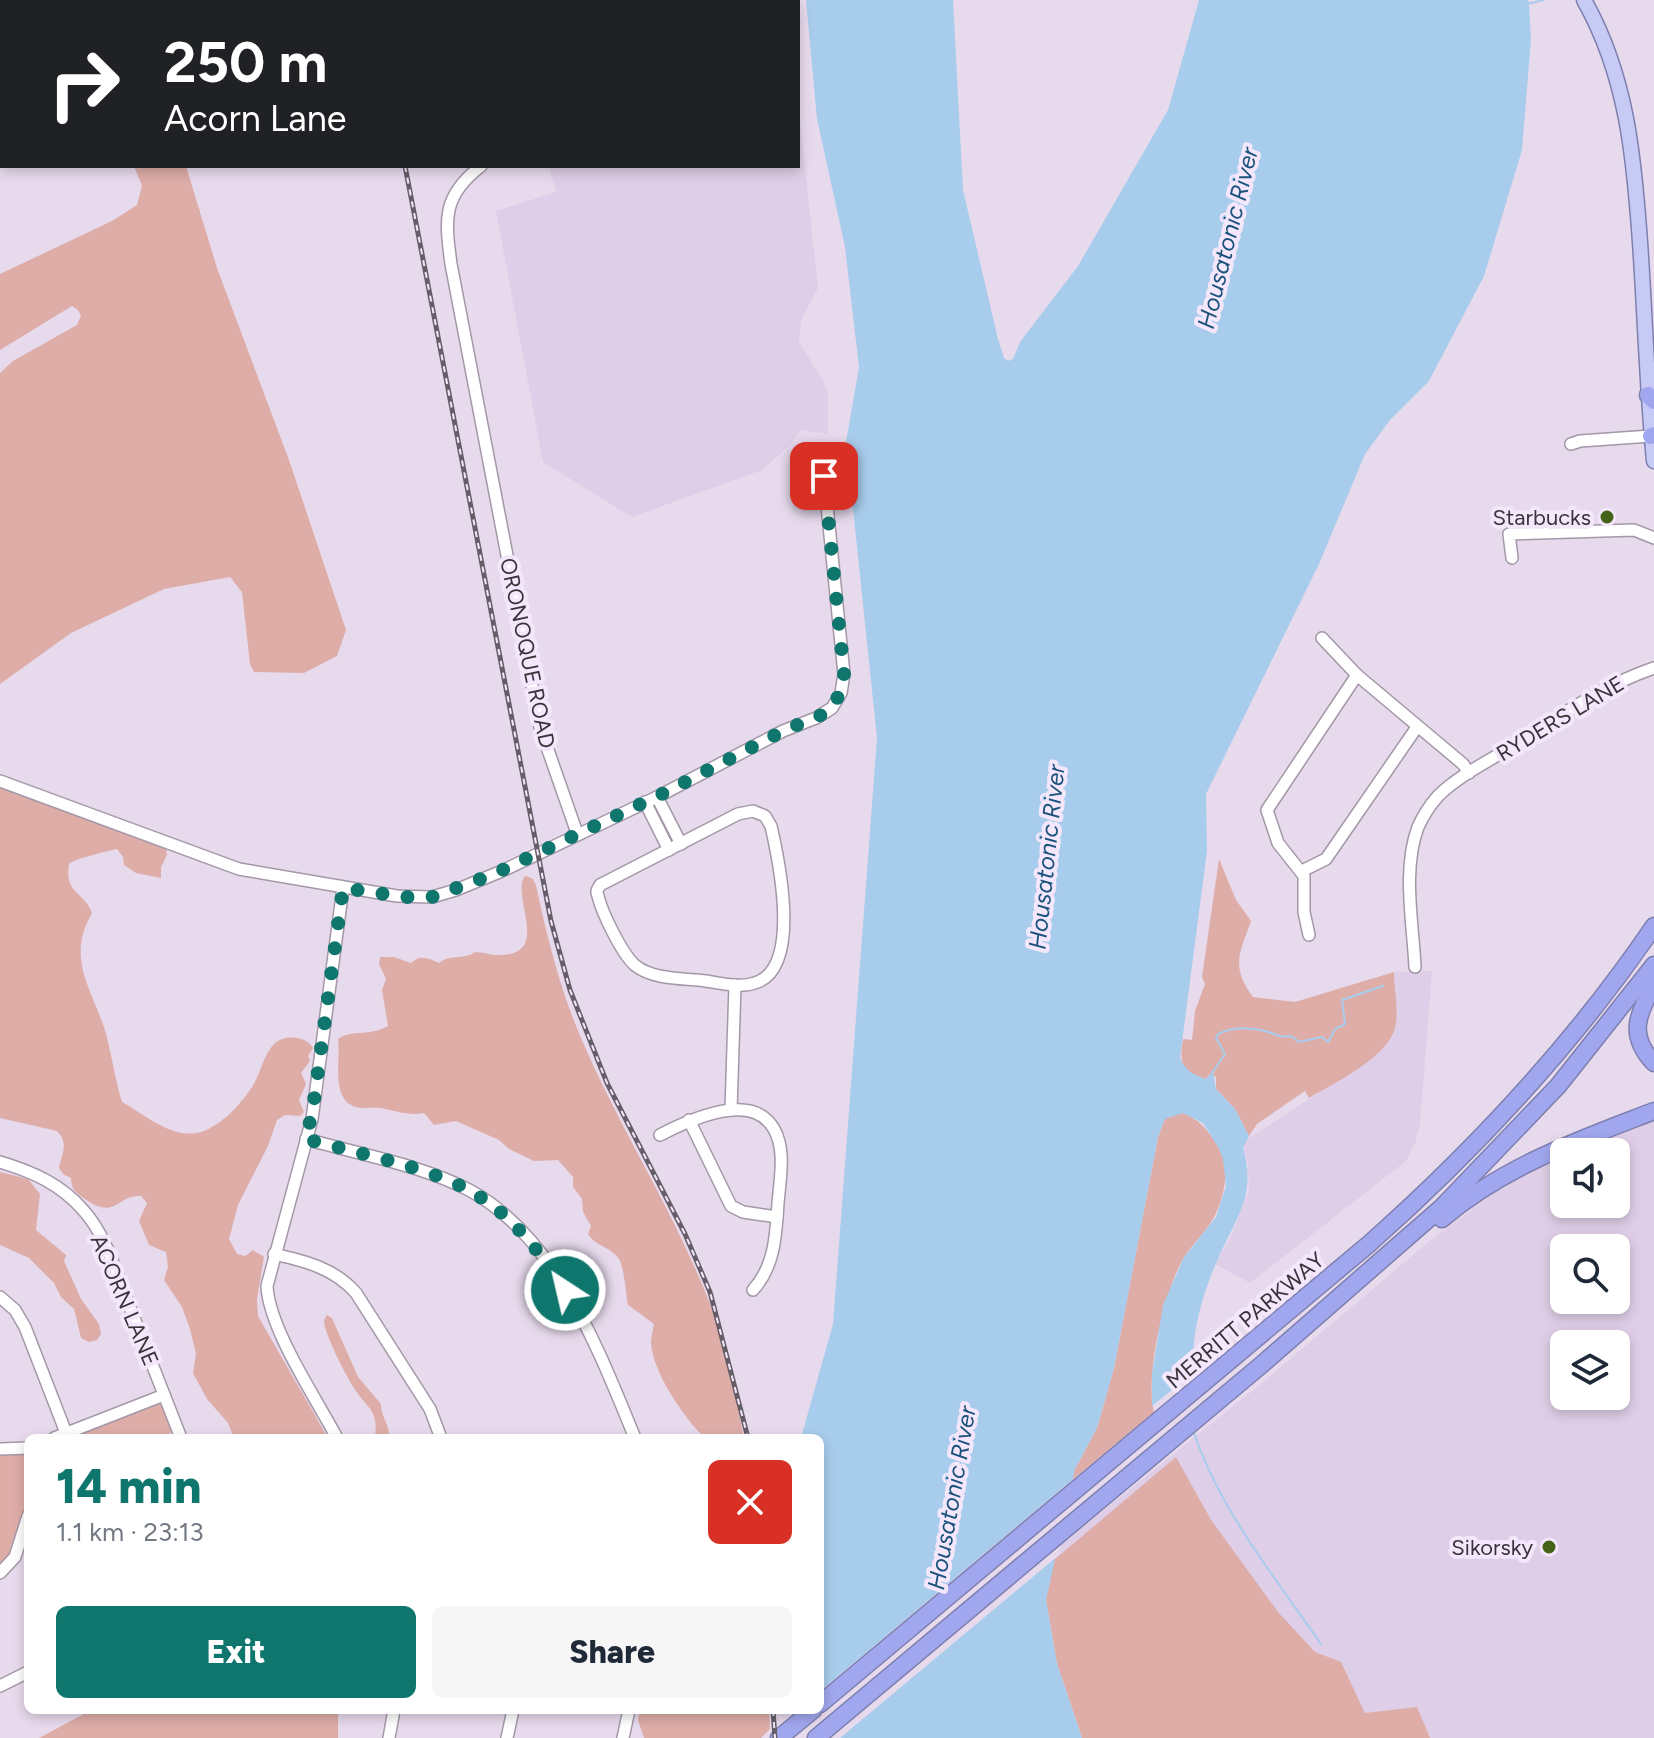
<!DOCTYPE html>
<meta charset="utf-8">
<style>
:root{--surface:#fff;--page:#f6f6f7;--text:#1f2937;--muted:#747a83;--accent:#0f766e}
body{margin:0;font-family:Figtree,sans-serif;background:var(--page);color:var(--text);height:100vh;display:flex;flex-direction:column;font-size:30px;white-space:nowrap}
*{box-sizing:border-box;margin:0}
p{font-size:26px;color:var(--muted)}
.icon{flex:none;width:44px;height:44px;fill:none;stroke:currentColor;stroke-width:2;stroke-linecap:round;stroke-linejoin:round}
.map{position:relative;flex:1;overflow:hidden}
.panel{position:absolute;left:24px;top:1434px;width:800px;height:280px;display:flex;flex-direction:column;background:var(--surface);border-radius:12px;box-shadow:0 4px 12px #0003}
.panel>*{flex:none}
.hud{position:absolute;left:0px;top:0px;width:800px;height:168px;box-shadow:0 4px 12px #0003;background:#202124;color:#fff;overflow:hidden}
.controls{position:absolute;left:1550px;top:1138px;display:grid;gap:16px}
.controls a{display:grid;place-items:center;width:80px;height:80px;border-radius:12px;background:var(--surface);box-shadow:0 4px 12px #0003;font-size:40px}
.pin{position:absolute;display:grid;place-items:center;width:68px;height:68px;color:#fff;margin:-34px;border-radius:16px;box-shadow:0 4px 12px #0006}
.me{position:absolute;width:88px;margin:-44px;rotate:325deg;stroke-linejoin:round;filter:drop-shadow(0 0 6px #0008)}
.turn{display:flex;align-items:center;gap:28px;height:168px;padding:0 32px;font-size:36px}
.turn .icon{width:104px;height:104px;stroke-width:2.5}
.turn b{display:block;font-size:56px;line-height:68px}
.round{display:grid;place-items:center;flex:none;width:84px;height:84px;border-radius:12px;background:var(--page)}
.summary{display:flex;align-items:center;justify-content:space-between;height:136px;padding:0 32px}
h1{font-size:48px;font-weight:800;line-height:60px;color:var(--accent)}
.cta{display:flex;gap:16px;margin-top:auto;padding:16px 32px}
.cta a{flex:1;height:92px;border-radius:12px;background:var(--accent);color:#fff;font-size:32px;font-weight:800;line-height:92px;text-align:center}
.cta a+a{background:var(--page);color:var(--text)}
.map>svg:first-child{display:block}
.built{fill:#dfcee7;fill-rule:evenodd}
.green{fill:#deada8}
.water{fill:#a8ccec}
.pier{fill:#e7daed}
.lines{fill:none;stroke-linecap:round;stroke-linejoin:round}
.stream{stroke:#a8ccec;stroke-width:2}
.minor-casing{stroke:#a397a8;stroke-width:14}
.major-casing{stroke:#7d7faf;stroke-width:17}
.highway-casing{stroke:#7d7faf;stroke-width:19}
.minor{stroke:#fff;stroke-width:11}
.major{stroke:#c7caf5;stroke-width:14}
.highway{stroke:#a1a7ee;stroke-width:16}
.rail-casing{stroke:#655e68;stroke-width:5}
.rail{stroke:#f5e7fb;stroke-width:2;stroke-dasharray:6;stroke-linecap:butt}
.route{stroke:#0f766e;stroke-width:14;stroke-dasharray:0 25.2}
.poi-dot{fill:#446318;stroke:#f5e7fb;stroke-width:3}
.labels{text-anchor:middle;stroke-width:8;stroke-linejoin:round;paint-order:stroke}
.poi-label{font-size:22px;fill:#39343b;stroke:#f5e7fb;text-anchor:end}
.street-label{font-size:22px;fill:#39343b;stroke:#f5e7fb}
.water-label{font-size:24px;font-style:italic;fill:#1b537c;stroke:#f5e7fb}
</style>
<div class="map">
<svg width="1654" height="1738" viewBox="0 0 1654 1738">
<rect width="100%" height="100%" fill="#e7daed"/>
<g class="built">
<path d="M798 103 818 288 801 320 799 342 824 382 828 395V434L801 430 791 444 762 470 632 517 543 462 496 211 556 192 550 171V166H798Z"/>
<path d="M1432 971 1420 1124 1415 1143 1406 1161 1250 1283 1215 1264 1231 1236 1249 1190 1248 1164 1243 1148 1245 1141 1361 1065 1395 1027 1394 972Z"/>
<path d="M1654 1119V1738H1082L1047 1556 1257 1387 1426 1244 1505 1185 1564 1154V1204H1616V1152H1570ZM1564 1248H1616V1300H1564ZM1564 1344H1616V1396H1564Z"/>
</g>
<g class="green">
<path d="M134 166H186L217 268 289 460 346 630 337 656 304 673 254 672 250 664 242 592 230 577 164 589 71 633 0 684V373L13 361 77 325 81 316 78 310 72 306 0 350V274L112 221 137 205 142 186Z"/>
<path d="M0 786 166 848 167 855 161 867V878L136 873 124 865 123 857 117 849C105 852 76 858 69 864 64 894 84 891 92 913 65 960 93 989 106 1034 112 1056 115 1079 122 1102 146 1115 172 1140 201 1132 221 1126 241 1104 252 1087 261 1073 263 1055 275 1043 285 1034 307 1036 313 1048L308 1056 310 1061 301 1073 306 1084 299 1100 304 1112 300 1116 285 1115 277 1120 268 1146 238 1205 229 1239 237 1254 245 1256 253 1250 264 1257 257 1299 258 1316 328 1438H234L228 1423 207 1399 193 1373 196 1354 190 1329 182 1307 164 1280 168 1267 166 1252 149 1245 139 1221 147 1203 141 1196C117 1194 116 1221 85 1199 76 1193 71 1189 71 1178L63 1174 59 1168C62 1153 69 1143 57 1131L0 1118Z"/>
<path d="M1219 859 1236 900 1251 921C1240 953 1230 966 1253 997L1295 1002 1394 972C1394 989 1399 1012 1395 1028 1387 1058 1334 1083 1309 1098L1305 1091 1257 1124 1249 1136 1235 1109 1216 1089V1077L1210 1074 1206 1079C1181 1072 1179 1063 1183 1039L1192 1040 1195 1011 1205 984 1202 977Z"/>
<path d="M525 876 532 878 536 885C545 928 556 972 571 1013 610 1115 673 1206 712 1309 726 1346 736 1398 744 1438H705C684 1418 653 1373 651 1343 651 1337 653 1330 654 1324L628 1305C626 1294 624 1267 619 1259 610 1246 596 1247 588 1234L591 1226 583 1212 582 1199 573 1187V1177L558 1160 534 1161 509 1149 499 1140 456 1121 434 1125 424 1113C409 1116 396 1111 381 1108 373 1107 363 1109 356 1107 330 1100 341 1059 338 1039 352 1029 368 1037 388 1026L382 990 386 979 379 964 380 957H394L411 963C420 954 428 958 439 963 450 954 465 960 475 952 484 952 492 956 501 955 552 954 510 895 525 876Z"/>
<path d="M1183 1113C1200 1120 1207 1129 1217 1145 1228 1165 1227 1176 1222 1197 1213 1231 1191 1240 1178 1269 1163 1301 1145 1378 1154 1412L1072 1480 1075 1469 1097 1428 1114 1368 1158 1137 1165 1118Z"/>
<path d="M0 1172 28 1179 40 1194 36 1230 66 1255 64 1261 81 1299 99 1324 101 1334 97 1340 89 1342 81 1338 74 1309 61 1297 54 1283 29 1258 0 1245Z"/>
<path d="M327 1315 332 1318 358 1377 381 1404C381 1417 390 1425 389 1438H375C379 1409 367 1409 354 1388 346 1376 323 1331 324 1320Z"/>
<path d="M155 1403 162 1405 172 1429 168 1438H77L80 1432Z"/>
<path d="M28 1453V1504L13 1550 0 1566V1454Z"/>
<path d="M1176 1457 1211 1520 1278 1612 1315 1652 1341 1662 1365 1713 1417 1707 1430 1738H1082L1057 1664 1046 1600 1054 1560Z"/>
<path d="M84 1710H338V1738H39L82 1715Z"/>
<path d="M640 1710H769L770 1729 761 1738H644L638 1720Z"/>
</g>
<path class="water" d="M806 0H953L963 190 998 339 1004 358 1008 361 1013 359 1020 342 1078 266 1168 110 1199 0H1528L1529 4 1531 39 1522 150 1484 276 1429 381 1390 420 1365 454 1319 564 1206 794 1207 851 1180 1058C1186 1071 1193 1075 1206 1079L1213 1071 1216 1089 1235 1109 1249 1136 1243 1148C1257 1196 1236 1217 1218 1259 1202 1294 1191 1334 1193 1373L1152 1406V1374L1163 1305 1184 1257 1216 1217 1226 1186 1223 1159 1218 1147 1203 1123 1183 1113 1165 1119 1158 1137 1114 1368 1097 1428 1075 1469 1046 1600 1057 1664 1082 1738H807L820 1710V1438H801L833 1324 877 738 846 442 859 367 845 247 817 119Z"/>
<path class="pier" d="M1077 1476 1059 1555 840 1738H803L800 1710H820V1691Z"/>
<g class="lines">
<g class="stream">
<path d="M1527 4 1544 0"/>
<path d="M1212 1073 1225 1054 1216 1038 1218 1034C1232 1027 1249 1027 1265 1031 1276 1034 1279 1038 1291 1036L1299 1042 1322 1037 1328 1042 1335 1029 1345 1024 1342 1000 1383 986"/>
<path d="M1193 1430C1219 1509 1274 1576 1321 1644"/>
</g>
<g class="minor-casing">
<g id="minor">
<path d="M523 0 524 2"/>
<path d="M481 166C442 196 445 219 451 264L540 727 577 833"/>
<path d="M1571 444 1580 441 1651 436"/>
<path d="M1512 558 1509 534 1634 530 1654 538"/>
<path d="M1322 638 1357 675 1463 764 1469 773"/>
<path d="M0 781 239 869 397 896 432 897 456 890 502 871 657 797 783 731 816 718 832 708 841 693 844 674 824 476 815 460"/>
<path d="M657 797 681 844"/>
<path d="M645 802 669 850"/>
<path d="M753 811 765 816 771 826C779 861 800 961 760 981 743 989 724 984 706 981 684 978 654 980 636 966 623 956 602 913 598 896 596 891 597 890 600 885L738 814Z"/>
<path d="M1302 871 1326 859 1417 727"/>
<path d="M1309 935 1304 912V876L1278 843 1267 810 1357 675"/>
<path d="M1415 967C1413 923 1402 870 1418 827 1423 816 1430 805 1438 796 1458 776 1486 763 1509 748 1556 719 1601 686 1654 668"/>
<path d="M731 1110 735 985"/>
<path d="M689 1120 731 1206 743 1212 777 1217"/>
<path d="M660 1135C687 1121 752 1090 774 1129 786 1150 780 1179 778 1203 776 1234 775 1266 753 1290"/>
<path d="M306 1139C358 1154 421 1165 469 1190 557 1237 599 1351 635 1438"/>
<path d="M0 1162C33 1172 61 1184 84 1211 106 1236 115 1270 127 1300 145 1346 163 1392 181 1438"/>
<path d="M274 1254C305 1261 334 1268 356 1293L430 1409 441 1438"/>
<path d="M0 1297 15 1310 25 1327 68 1438"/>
<path d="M54 1438 164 1395"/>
<path d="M337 1438C316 1398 269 1329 267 1286L312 1119 343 888"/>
<path d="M0 1449 28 1448"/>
<path d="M0 1573 15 1557 28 1516"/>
<path d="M0 1686 28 1672"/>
<path d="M389 1738 394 1710"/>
<path d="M507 1738 513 1710"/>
<path d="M623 1738 629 1710"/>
</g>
</g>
<g class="major-casing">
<path id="major" d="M1584 0C1627 76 1634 157 1640 242 1645 315 1647 388 1654 461"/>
</g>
<g class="highway-casing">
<g id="highway">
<path d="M1648 395 1654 401"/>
<path d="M1651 436 1654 435"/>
<path d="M1654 985C1637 1014 1628 1036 1654 1063"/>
<path d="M1442 1219C1504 1166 1579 1140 1654 1111"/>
<path d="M820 1704 1369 1244C1476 1149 1573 1045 1654 926"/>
<path d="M779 1738 813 1710"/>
<path d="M816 1738 1260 1366 1441 1208 1558 1086 1654 965"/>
</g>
</g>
<use href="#minor" class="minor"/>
<use href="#major" class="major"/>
<use href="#highway" class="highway"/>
<g class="rail-casing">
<g id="rail">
<path d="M373 0V2"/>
<path d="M405 166 551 921 570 990 607 1083 685 1234 710 1292 748 1438"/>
<path d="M773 1710 775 1738"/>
</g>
</g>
<use href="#rail" class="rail"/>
</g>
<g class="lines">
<path class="route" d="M565 1290C540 1252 512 1215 472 1192 429 1167 356 1153 306 1139L313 1108 343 888 405 897H432L494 874 664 793 783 731 826 713 841 693 844 674 824 476"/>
</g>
<g class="poi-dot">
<circle cx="1607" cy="517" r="8"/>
<circle cx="1549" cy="1547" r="8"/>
</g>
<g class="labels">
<g class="poi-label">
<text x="1591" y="525">Starbucks</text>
<text x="1533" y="1555">Sikorsky</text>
</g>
<g class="street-label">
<text transform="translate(528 653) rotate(78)" y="8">ORONOQUE ROAD</text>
<text transform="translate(1560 718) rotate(-31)" y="8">RYDERS LANE</text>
<text transform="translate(125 1300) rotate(67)" y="8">ACORN LANE</text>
<text transform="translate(1245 1320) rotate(-40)" y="8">MERRITT PARKWAY</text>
</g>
<g class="water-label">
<text transform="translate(1228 238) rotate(-76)" y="8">Housatonic River</text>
<text transform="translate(1047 857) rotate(-84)" y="8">Housatonic River</text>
<text transform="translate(952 1498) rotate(-80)" y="8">Housatonic River</text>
</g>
</g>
</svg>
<div class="controls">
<a><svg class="icon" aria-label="sound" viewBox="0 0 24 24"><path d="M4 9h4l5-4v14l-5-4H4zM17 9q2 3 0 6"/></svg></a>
<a><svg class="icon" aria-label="search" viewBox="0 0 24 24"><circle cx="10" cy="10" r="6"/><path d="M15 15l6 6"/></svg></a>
<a><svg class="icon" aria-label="layers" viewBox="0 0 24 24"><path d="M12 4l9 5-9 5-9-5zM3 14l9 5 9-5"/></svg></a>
</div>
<div class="pin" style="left:824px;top:476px;background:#d93025"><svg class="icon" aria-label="arrive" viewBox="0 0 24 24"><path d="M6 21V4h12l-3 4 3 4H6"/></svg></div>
<svg class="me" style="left:565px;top:1290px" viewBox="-20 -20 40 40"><circle r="17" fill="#0f766e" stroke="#fff" stroke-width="3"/><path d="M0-11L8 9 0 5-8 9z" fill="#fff"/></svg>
<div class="hud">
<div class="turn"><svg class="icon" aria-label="right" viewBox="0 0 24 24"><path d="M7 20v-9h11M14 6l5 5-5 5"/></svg><div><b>250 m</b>Acorn Lane</div></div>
</div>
<section class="panel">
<div class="summary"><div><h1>14 min</h1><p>1.1 km · 23:13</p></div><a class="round" style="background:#d93025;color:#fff"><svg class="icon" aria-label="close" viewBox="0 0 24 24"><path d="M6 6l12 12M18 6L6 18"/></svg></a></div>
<div class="cta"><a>Exit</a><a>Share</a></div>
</section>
</div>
